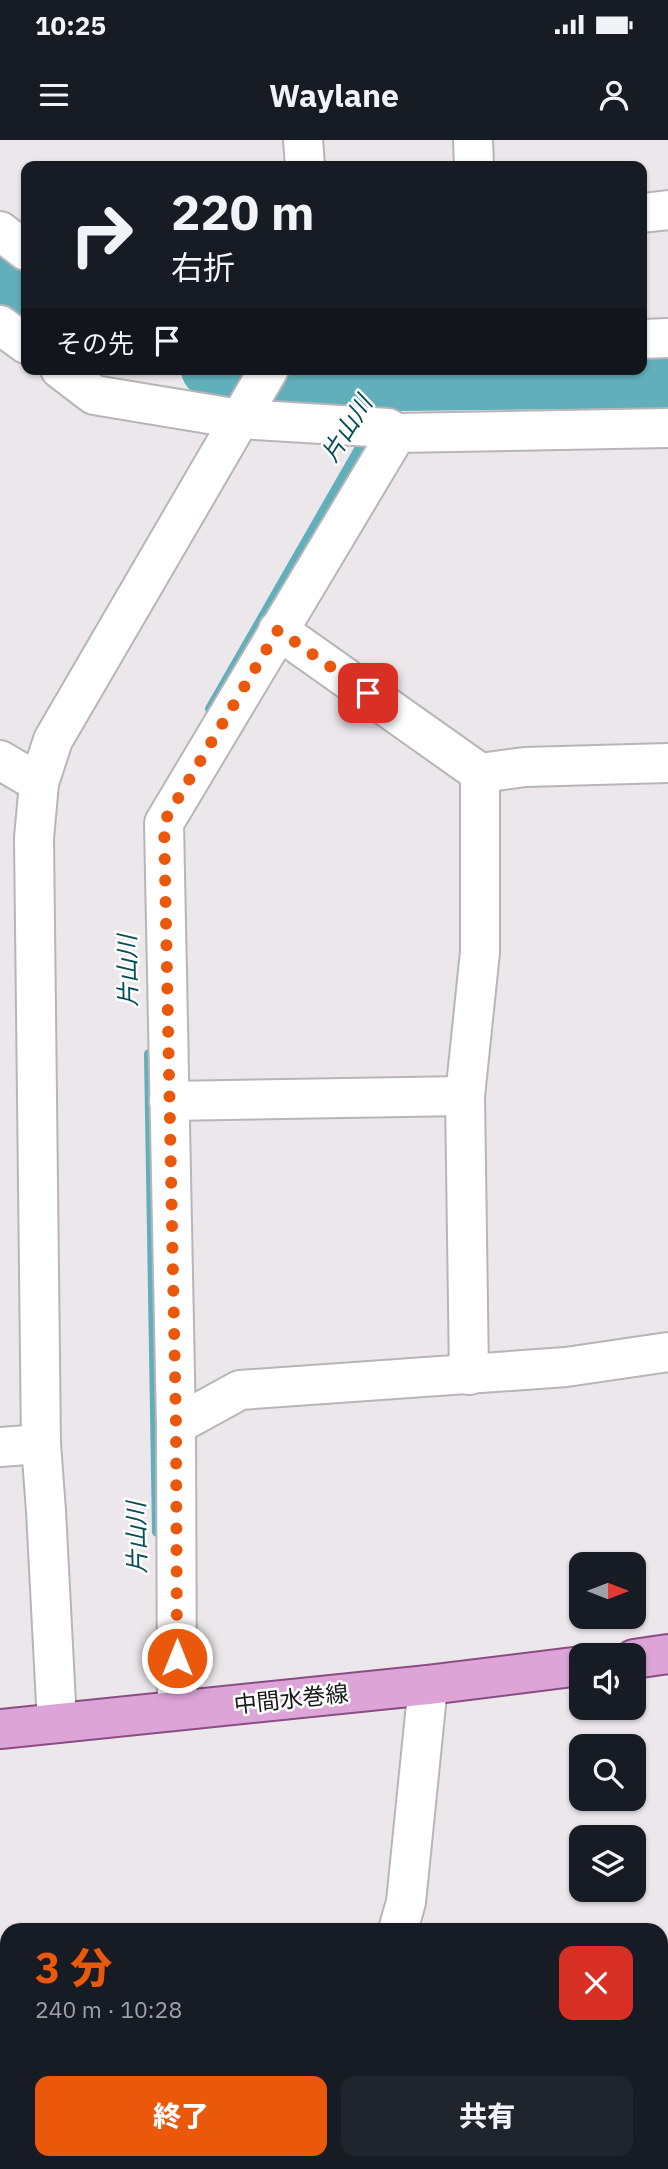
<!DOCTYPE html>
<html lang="ja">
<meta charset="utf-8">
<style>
:root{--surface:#171b24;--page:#20242c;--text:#f1f3f6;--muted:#9ea1a6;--accent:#ea580c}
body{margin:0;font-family:"IBM Plex Sans","Noto Sans JP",sans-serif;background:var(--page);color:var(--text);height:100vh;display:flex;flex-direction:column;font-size:26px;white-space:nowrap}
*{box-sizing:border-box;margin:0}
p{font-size:23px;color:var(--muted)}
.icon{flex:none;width:38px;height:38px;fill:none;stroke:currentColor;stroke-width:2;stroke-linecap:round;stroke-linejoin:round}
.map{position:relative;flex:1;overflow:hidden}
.details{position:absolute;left:0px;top:1783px;width:668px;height:247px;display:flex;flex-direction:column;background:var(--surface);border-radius:21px 21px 0 0;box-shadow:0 2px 5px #0004}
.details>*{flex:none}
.guide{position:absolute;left:21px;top:21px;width:626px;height:214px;border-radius:14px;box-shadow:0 2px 5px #0004;background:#171b24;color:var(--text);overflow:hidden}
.needle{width:46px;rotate:90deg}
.buttons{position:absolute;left:569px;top:1412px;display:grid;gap:14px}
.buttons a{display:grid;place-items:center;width:77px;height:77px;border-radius:14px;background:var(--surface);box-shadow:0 2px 5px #0004;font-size:35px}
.pin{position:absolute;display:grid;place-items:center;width:60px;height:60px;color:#fff;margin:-30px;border-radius:14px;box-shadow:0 4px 10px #0006}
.me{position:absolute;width:77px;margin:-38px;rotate:0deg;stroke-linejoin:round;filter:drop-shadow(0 0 5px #0008)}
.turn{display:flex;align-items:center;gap:24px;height:147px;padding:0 35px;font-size:32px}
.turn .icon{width:91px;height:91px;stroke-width:2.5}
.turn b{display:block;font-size:49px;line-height:60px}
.then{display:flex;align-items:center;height:66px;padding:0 35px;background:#0003;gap:14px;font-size:26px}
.round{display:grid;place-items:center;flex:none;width:74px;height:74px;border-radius:14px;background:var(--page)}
.headline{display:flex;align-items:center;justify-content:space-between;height:119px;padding:0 35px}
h1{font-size:42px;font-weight:800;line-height:52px;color:var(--accent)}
.cta{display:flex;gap:14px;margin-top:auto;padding:14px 35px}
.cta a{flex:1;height:80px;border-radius:14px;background:var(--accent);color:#fff;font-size:28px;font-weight:800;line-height:80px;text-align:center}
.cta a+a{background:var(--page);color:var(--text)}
.status{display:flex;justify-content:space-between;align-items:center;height:49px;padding:0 35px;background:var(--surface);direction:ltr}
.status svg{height:19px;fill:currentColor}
header{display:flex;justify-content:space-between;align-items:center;height:91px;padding:0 35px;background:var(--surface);font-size:32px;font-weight:800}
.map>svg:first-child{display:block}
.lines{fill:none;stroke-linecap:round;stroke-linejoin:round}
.stream{stroke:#61afba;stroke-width:10}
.river{stroke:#61afba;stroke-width:58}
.minor-casing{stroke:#b8b5b8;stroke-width:42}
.major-casing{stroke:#8a4d83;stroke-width:42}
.minor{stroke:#fff;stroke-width:38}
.major{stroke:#dda5d7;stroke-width:38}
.rail-casing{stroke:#868486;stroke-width:8}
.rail{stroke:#fff;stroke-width:5;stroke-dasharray:16;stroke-linecap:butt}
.route{stroke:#ea580c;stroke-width:12;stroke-dasharray:0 21.6}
.labels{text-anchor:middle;stroke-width:5;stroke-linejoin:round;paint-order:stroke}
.street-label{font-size:23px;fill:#1a191a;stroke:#fff}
.water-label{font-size:24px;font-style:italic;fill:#044e56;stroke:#fff}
</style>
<div class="status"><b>10:25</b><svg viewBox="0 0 49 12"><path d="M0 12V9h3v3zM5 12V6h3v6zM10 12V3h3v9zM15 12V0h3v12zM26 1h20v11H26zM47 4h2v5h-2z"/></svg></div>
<header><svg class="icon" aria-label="menu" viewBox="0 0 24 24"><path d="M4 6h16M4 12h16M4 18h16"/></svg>Waylane<svg class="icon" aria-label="person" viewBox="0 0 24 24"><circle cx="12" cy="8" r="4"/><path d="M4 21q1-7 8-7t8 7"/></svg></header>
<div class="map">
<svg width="668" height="2029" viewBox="0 0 668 2029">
<rect width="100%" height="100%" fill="#ebe7ea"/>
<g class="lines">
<g class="stream">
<path d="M378 278 401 242"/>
<path d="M210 569 366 297"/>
<path d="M149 914 157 1392"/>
<path d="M91 2027V2023"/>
</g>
<g class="river">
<path d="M0 141 26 159"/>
<path d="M210 229 401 242 668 239"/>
</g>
<g class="minor-casing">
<g id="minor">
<path d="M303 0 305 26"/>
<path d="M473 0 474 26"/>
<path d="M642 73 668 70"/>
<path d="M0 91 26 111"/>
<path d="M0 185 26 204"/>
<path d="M642 199 668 198"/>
<path d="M60 229 94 255 239 279 388 288 397 293"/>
<path d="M278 490 480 633 525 627 668 623"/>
<path d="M0 620 39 643"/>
<path d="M169 961 465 956"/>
<path d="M469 1235 465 956 480 812V633"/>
<path d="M176 1285 240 1250 566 1227 668 1212"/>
<path d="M0 1307 41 1304"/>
<path d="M177 1570 176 1285 164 683 397 293 668 288"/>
<path d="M57 1583 46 1371 41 1304 34 698 39 643 53 600 269 229"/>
<path d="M398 1790 406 1762 428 1545"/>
<path d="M662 1905 668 1906"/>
</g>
</g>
<g class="major-casing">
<g id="major">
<path d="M634 1519 668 1514"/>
<path d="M0 1589 428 1545 581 1526"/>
</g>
</g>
<use href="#minor" class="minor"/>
<use href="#major" class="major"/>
<g class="rail-casing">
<g id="rail">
<path d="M0 1892 7 1893"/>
<path d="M662 1984 668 1985"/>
</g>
</g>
<use href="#rail" class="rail"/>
</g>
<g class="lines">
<path class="route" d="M177 1518 176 1285 164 682 278 490 368 553"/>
</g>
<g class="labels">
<g class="street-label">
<text transform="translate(291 1559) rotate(-6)" y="8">中間水巻線</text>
</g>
<g class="water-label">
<text transform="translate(347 289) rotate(-58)" y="8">片山川</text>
<text transform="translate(128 831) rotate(-91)" y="8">片山川</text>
<text transform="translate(137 1398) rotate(-91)" y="8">片山川</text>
</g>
</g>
</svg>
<div class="buttons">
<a><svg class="needle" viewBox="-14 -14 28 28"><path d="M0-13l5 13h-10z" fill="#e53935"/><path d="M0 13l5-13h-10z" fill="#9ea1a6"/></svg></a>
<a><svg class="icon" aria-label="sound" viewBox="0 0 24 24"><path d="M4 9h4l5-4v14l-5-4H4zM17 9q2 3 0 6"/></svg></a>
<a><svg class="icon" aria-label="search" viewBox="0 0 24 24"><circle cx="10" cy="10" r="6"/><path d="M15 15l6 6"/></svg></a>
<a><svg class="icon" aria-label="layers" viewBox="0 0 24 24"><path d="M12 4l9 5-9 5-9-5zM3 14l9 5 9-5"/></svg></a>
</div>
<div class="pin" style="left:368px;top:553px;background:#d93025"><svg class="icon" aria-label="arrive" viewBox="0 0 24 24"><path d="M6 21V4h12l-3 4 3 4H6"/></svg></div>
<svg class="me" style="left:177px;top:1518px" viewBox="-20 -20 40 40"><circle r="17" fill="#ea580c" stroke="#fff" stroke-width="3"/><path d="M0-11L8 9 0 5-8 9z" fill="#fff"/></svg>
<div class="guide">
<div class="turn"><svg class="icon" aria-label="right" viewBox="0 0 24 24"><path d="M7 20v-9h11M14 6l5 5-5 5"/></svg><div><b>220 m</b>右折</div></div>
<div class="then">その先<svg class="icon" aria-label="arrive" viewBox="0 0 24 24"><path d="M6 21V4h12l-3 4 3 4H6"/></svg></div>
</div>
<section class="details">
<div class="headline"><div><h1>3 分</h1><p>240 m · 10:28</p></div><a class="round" style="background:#d93025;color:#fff"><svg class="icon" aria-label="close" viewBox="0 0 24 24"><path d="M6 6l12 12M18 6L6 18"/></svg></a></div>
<div class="cta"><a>終了</a><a>共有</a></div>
</section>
</div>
